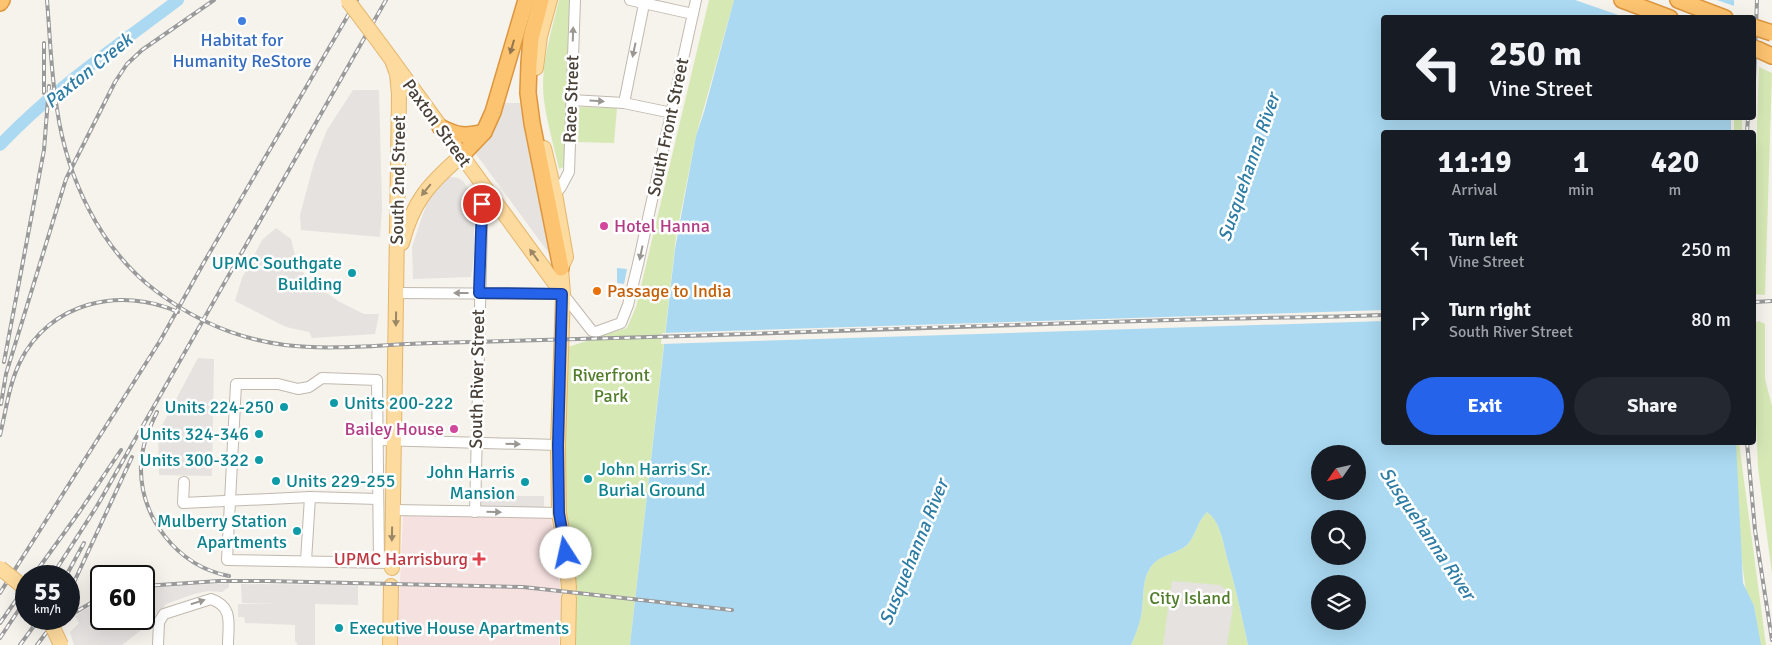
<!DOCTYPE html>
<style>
:root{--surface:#171b24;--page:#242831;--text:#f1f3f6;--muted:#9ea1a6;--accent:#2563eb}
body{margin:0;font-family:Signika,sans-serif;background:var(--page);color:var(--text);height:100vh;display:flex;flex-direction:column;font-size:19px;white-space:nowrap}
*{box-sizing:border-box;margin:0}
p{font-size:16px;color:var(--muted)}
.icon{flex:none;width:28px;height:28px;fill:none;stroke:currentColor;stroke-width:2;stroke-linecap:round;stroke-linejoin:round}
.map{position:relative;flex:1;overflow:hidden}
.details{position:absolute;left:1381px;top:130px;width:375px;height:315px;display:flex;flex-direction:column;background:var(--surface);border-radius:5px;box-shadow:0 5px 20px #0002}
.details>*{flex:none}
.hud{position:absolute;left:1381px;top:15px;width:375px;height:105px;border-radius:5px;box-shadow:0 5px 20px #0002;background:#171b24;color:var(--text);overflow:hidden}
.needle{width:32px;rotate:236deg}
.controls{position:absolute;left:1311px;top:445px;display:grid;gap:10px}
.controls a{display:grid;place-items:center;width:55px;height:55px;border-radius:50%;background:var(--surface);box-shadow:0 5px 20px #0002;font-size:25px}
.speed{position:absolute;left:15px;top:565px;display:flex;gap:10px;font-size:25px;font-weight:700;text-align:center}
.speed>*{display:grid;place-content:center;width:65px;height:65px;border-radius:50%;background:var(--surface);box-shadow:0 5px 20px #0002;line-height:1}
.speed small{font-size:12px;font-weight:400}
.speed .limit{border:2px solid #111;border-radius:8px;background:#fff;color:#111}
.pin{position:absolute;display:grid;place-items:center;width:42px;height:42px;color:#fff;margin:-21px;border:2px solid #fff;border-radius:50%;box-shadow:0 1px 5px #0007}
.me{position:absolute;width:55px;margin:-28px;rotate:350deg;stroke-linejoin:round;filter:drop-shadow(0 0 4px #0008)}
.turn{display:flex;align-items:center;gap:18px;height:105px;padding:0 25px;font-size:22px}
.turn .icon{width:65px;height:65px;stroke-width:2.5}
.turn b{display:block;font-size:35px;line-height:42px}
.eta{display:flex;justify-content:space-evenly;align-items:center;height:85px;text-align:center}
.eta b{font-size:30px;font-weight:800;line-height:35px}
.primary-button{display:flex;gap:10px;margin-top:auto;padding:10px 25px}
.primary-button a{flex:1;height:58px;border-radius:30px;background:var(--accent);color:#fff;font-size:20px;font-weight:800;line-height:58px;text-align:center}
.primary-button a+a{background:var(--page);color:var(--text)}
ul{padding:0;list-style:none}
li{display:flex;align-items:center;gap:15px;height:70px;padding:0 25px}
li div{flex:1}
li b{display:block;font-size:19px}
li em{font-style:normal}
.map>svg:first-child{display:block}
.medical{fill:#f5e1e0}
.green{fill:#d6e9b5}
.parking{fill:#e5e2e0}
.water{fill:#aad9f1;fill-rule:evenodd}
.pier{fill:#f6f2ec}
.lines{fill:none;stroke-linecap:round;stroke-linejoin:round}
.river{stroke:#aad9f1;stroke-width:12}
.minor-casing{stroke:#c1b9ae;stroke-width:12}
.major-casing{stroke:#e4b66c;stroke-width:16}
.highway-casing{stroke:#dd963e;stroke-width:18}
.minor{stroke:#fff;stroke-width:10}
.major{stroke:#fdda9d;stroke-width:14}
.highway{stroke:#fcc370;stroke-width:15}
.rail-casing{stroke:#9a9a9a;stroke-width:4}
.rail{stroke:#fff;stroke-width:2;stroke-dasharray:5.5;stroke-linecap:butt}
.major-bridge-casing{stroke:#e4b66c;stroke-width:16;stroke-linecap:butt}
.highway-bridge-casing{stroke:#dd963e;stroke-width:18;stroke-linecap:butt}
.major-bridge{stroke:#fdda9d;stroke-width:14}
.highway-bridge{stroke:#fcc370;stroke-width:15}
.oneway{fill:#9b9792}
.oneway2{fill:#91764f}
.oneway3{fill:#9b8666}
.route-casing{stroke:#184099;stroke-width:12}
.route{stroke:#2563eb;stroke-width:9}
.shop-dot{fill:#3f7fe0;stroke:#fff;stroke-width:2}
.hotel-dot{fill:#d1479c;stroke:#fff;stroke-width:2}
.culture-dot{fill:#0f9aa8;stroke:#fff;stroke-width:2}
.food-dot{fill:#e8710a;stroke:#fff;stroke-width:2}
.health-dot{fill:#e0444e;stroke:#fff;stroke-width:2}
.labels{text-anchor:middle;stroke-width:5;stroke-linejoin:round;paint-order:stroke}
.shop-label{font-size:18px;fill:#366cbe;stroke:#fff}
.street-label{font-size:18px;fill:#4a4239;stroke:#fff}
.hotel-label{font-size:18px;fill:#b23c85;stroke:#fff;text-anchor:start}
.culture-label{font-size:18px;fill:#0d838f;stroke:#fff;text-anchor:end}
.food-label{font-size:18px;fill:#c56008;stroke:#fff;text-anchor:start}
.park-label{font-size:18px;fill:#517d2b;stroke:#fff}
.health-label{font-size:18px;fill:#be3a42;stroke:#fff;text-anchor:end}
.water-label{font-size:19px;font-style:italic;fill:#2e7da6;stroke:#fff}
</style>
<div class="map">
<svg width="1772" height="645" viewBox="0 0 1772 645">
<rect width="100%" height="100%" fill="#f6f2ec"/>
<path class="medical" d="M403 516 551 517 562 600 559 645H397Z"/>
<g class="green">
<path d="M559 0H572L566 166 559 169C554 146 547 123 544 100 540 66 551 33 559 0Z"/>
<path d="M709 0H734L696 136 676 237 630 645H574L575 576 567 514 564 399 565 348 627 328 636 307Z"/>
<path d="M1759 67 1772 73 1765 295 1754 294V218Z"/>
<path d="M579 107 617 108 614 143 578 142Z"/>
<rect x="1734" y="118" width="8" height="14"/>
<path d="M1758 321 1765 324V379L1772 406V574L1758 468 1754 370V325Z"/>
<path d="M1729 443H1739L1766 645H1760L1754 605 1747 599 1736 518Z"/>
<path d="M1207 512C1222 523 1223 545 1228 561 1236 589 1242 617 1248 645H1131C1135 636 1139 626 1141 616 1145 597 1140 580 1153 564 1161 555 1178 553 1187 545 1196 536 1197 521 1207 512Z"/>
</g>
<g class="parking">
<path d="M353 90H379L382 209 380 237 301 230 300 215 314 163 327 130Z"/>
<path d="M505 103H520L551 256 473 150 495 124Z"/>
<path d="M449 177 458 178 464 182 470 192 474 224V256L471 277 413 279 412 247 423 214 427 204 434 191 442 181Z"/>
<path d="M276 228 291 239 298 267 315 285 338 301 364 314H379L375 334 312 338 309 332 286 327 235 301 242 278 262 240Z"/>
<path d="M198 358 214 359 212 476 159 475 158 433Z"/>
<path d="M479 496H544V507L480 508Z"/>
<path d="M1172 581 1220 585 1229 592 1233 607 1227 645H1163Z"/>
<path d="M229 583V587L222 592 208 591 194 594 166 604 155 619 122 645H74L70 632 79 623 75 616 101 600V619H144V588Z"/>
<path d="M241 584 358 585V605L315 604V645H298L295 641V625L245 623 244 617H238V604H275L242 603Z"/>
</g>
<g class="water">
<path d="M734 0H1734V17L1384 18V118H1731V132H1384V442L1736 443 1743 583 1754 606 1761 645H1248C1242 617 1236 589 1228 561 1223 545 1222 523 1207 512 1197 521 1196 536 1187 545 1178 553 1161 555 1153 564 1140 580 1145 597 1141 616 1139 626 1135 636 1131 645H630L675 249 696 136 704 112ZM1320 454H1358V491H1320ZM1320 519H1358V556H1320ZM1320 584H1358V621H1320Z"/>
<path d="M617 268 627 269 624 284 617 283Z"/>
</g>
<g class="pier">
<path d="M1575 0H1717L1737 7 1736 18 1624 17Z"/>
<path d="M1384 310V321L661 344 662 333Z"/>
</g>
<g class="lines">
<path class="river" d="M0 145C53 89 117 46 178 0"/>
<g class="minor-casing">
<g id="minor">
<path d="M630 0 693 14"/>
<path d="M571 100 624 103 672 113"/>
<path d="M624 103 643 9 642 0"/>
<path d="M555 194 561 187 569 172 575 0"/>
<path d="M397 293 563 294 592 331 596 332 621 323 628 305 638 264 696 0"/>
<path d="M378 440 558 445"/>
<path d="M184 482 183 503 310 497 378 499"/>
<path d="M393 510 559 513"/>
<path d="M475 512 483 185"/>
<path d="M306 561 310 497"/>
<path d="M379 562 377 380 322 378 309 387 298 389 278 384H236L227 560 392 563"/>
<path d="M158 645 159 622 164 614 211 599C234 607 228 624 228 645"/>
</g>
</g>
<g class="major-casing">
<g id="major">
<path d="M381 45 562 293"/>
<path d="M536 68 540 36 550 0"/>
<path d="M544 148 555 194 566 257 561 268 563 294 558 445 559 513 566 553 569 588"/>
<path d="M402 243C413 201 429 184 461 156"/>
<path d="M392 568 399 94 397 74 392 60"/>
<path d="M390 645 391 586"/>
<path d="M568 645 569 598"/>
</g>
</g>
<g class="highway-casing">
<g id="highway">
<path d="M541 0 531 38 529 63 528 93 532 123 561 268"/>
<path d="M1622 0 1670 18"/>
<path d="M1678 0 1725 18"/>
<path d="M0 3 2 0"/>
<path d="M1759 50 1772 56"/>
<path d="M440 127C458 136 464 137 484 132"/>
<path d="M461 156 484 132 493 112 526 0"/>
</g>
</g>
<use href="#minor" class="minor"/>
<use href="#major" class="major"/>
<use href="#highway" class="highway"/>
<g class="rail-casing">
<g id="rail">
<path d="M47 0C50 36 51 73 57 109 67 178 100 249 156 291 194 320 238 339 285 345 335 351 384 344 434 343 518 340 601 339 685 336 837 330 989 325 1140 321 1221 318 1303 318 1384 315"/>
<path d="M44 43V93"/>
<path d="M1754 80 1757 0"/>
<path d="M1747 132 1748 118"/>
<path d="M1754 302 1772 301"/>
<path d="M4 362 44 150 49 86"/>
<path d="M1 404 6 374 66 179 115 82 127 64 142 50 214 0"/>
<path d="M157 412C149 428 142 445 141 464 139 517 177 566 229 576"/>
<path d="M0 435C6 411 9 384 20 362 49 302 121 286 178 312"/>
<path d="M1747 442 1755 530 1772 640"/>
<path d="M33 576 80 511 121 450"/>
<path d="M52 576 97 506 386 0"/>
<path d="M66 576 84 543"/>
<path d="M144 586 219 581H267L523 587 732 610"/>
<path d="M0 593 160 341 203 264 357 0"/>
<path d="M69 593 132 457"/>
<path d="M69 616 101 597"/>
<path d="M0 623 26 586"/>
<path d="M0 638 26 599"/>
<path d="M20 645 39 619"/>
<path d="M37 645 46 633 65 619"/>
</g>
</g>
<use href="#rail" class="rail"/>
<g class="major-bridge-casing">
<g id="major-bridge">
<path d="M348 1 381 45"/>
<path d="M0 568 26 589"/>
<path d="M49 619 61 645"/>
</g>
</g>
<g class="highway-bridge-casing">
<g id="highway-bridge">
<path d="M1754 27 1772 33"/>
<path d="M1754 48 1759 50"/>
</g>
</g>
<use href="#major-bridge" class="major-bridge"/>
<use href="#highway-bridge" class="highway-bridge"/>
</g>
<defs><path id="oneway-solid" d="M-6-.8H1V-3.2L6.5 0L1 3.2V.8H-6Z" transform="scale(1.25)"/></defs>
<g class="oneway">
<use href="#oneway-solid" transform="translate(573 34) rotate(-88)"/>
<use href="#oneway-solid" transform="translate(634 50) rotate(102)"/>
<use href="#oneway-solid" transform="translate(597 101) rotate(3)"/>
<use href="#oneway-solid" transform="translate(641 253) rotate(102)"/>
<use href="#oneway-solid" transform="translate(461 293) rotate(-180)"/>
<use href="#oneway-solid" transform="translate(513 444) rotate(2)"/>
<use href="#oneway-solid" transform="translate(494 512) rotate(1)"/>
<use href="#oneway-solid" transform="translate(198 602) rotate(-17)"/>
</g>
<use class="oneway2" href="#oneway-solid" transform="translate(512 47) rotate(106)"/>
<g class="oneway3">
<use href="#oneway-solid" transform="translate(426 190) rotate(129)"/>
<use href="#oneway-solid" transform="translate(534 255) rotate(-126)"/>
<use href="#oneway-solid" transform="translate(396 319) rotate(91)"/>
<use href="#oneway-solid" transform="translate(392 534) rotate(91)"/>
</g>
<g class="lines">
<g class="route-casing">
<path id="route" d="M482 204 479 293 562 294 558 445 559 513 566 553"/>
</g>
<use href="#route" class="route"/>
</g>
<circle class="shop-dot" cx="242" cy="21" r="5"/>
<g class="hotel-dot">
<circle cx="604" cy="226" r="5"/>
<circle cx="454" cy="429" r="5"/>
</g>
<g class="culture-dot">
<circle cx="352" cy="273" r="5"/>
<circle cx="334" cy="403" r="5"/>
<circle cx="284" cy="407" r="5"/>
<circle cx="259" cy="434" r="5"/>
<circle cx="259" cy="460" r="5"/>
<circle cx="588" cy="479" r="5"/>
<circle cx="276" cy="481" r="5"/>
<circle cx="525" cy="482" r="5"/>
<circle cx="297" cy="531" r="5"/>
<circle cx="339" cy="628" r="5"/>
</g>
<circle class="food-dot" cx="597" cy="291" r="5"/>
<path class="health-dot" d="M476.5 551.5h5v5h5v5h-5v5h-5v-5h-5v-5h5z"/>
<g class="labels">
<g class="shop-label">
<text x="242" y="46">Habitat for<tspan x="242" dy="21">Humanity ReStore</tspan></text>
</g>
<g class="street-label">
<text transform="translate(571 99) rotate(-88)" y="6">Race Street</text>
<text transform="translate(437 123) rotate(54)" y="6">Paxton Street</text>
<text transform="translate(668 127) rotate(-78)" y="6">South Front Street</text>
<text transform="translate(398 180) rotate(-89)" y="6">South 2nd Street</text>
<text transform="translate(477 379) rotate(-89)" y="6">South River Street</text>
</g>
<g class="hotel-label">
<text x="614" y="232">Hotel Hanna</text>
<text x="444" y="435" text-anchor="end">Bailey House</text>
</g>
<g class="culture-label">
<text x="342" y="269">UPMC Southgate<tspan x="342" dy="21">Building</tspan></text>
<text x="344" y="409" text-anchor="start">Units 200-222</text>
<text x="274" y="413">Units 224-250</text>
<text x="249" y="440">Units 324-346</text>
<text x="249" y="466">Units 300-322</text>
<text x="598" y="475" text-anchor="start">John Harris Sr.<tspan x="598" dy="21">Burial Ground</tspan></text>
<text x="515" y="478">John Harris<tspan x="515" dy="21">Mansion</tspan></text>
<text x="286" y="487" text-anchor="start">Units 229-255</text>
<text x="287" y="527">Mulberry Station<tspan x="287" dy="21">Apartments</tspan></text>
<text x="349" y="634" text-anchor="start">Executive House Apartments</text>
</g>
<g class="food-label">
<text x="607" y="297">Passage to India</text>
</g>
<g class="park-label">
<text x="611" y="381">Riverfront<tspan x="611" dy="21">Park</tspan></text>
<text x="1190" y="604">City Island</text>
</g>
<g class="health-label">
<text x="468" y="565">UPMC Harrisburg</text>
</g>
<g class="water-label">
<text transform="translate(88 70) rotate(-39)" y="7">Paxton Creek</text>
<text transform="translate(1248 167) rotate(-71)" y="7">Susquehanna River</text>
<text transform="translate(1428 533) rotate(56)" y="7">Susquehanna River</text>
<text transform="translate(913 552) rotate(-68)" y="7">Susquehanna River</text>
</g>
</g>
</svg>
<div class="controls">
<a><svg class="needle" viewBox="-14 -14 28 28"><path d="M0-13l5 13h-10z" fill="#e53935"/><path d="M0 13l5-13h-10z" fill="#9ea1a6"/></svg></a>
<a><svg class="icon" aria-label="search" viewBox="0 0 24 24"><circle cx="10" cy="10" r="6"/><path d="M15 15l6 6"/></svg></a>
<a><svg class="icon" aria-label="layers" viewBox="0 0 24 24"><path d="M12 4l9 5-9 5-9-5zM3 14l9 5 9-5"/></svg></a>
</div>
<div class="speed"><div>55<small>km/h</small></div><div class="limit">60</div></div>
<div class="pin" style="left:482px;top:204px;background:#d93025"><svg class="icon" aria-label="arrive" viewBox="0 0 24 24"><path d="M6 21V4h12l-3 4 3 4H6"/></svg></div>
<svg class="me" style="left:566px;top:553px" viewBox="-20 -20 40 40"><circle r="19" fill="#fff"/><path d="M0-13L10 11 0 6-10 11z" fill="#2563eb"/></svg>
<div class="hud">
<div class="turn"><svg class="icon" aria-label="left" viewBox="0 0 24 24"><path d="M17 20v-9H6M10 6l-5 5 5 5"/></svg><div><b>250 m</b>Vine Street</div></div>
</div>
<section class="details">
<div class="eta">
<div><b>11:19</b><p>Arrival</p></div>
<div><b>1</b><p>min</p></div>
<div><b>420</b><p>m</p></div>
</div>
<ul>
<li><svg class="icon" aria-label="left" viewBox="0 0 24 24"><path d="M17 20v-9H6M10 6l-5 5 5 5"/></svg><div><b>Turn left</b><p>Vine Street</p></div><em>250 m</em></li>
<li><svg class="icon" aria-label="right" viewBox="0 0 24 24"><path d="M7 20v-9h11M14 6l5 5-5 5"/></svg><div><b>Turn right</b><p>South River Street</p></div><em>80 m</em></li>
</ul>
<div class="primary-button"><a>Exit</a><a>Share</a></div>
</section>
</div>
